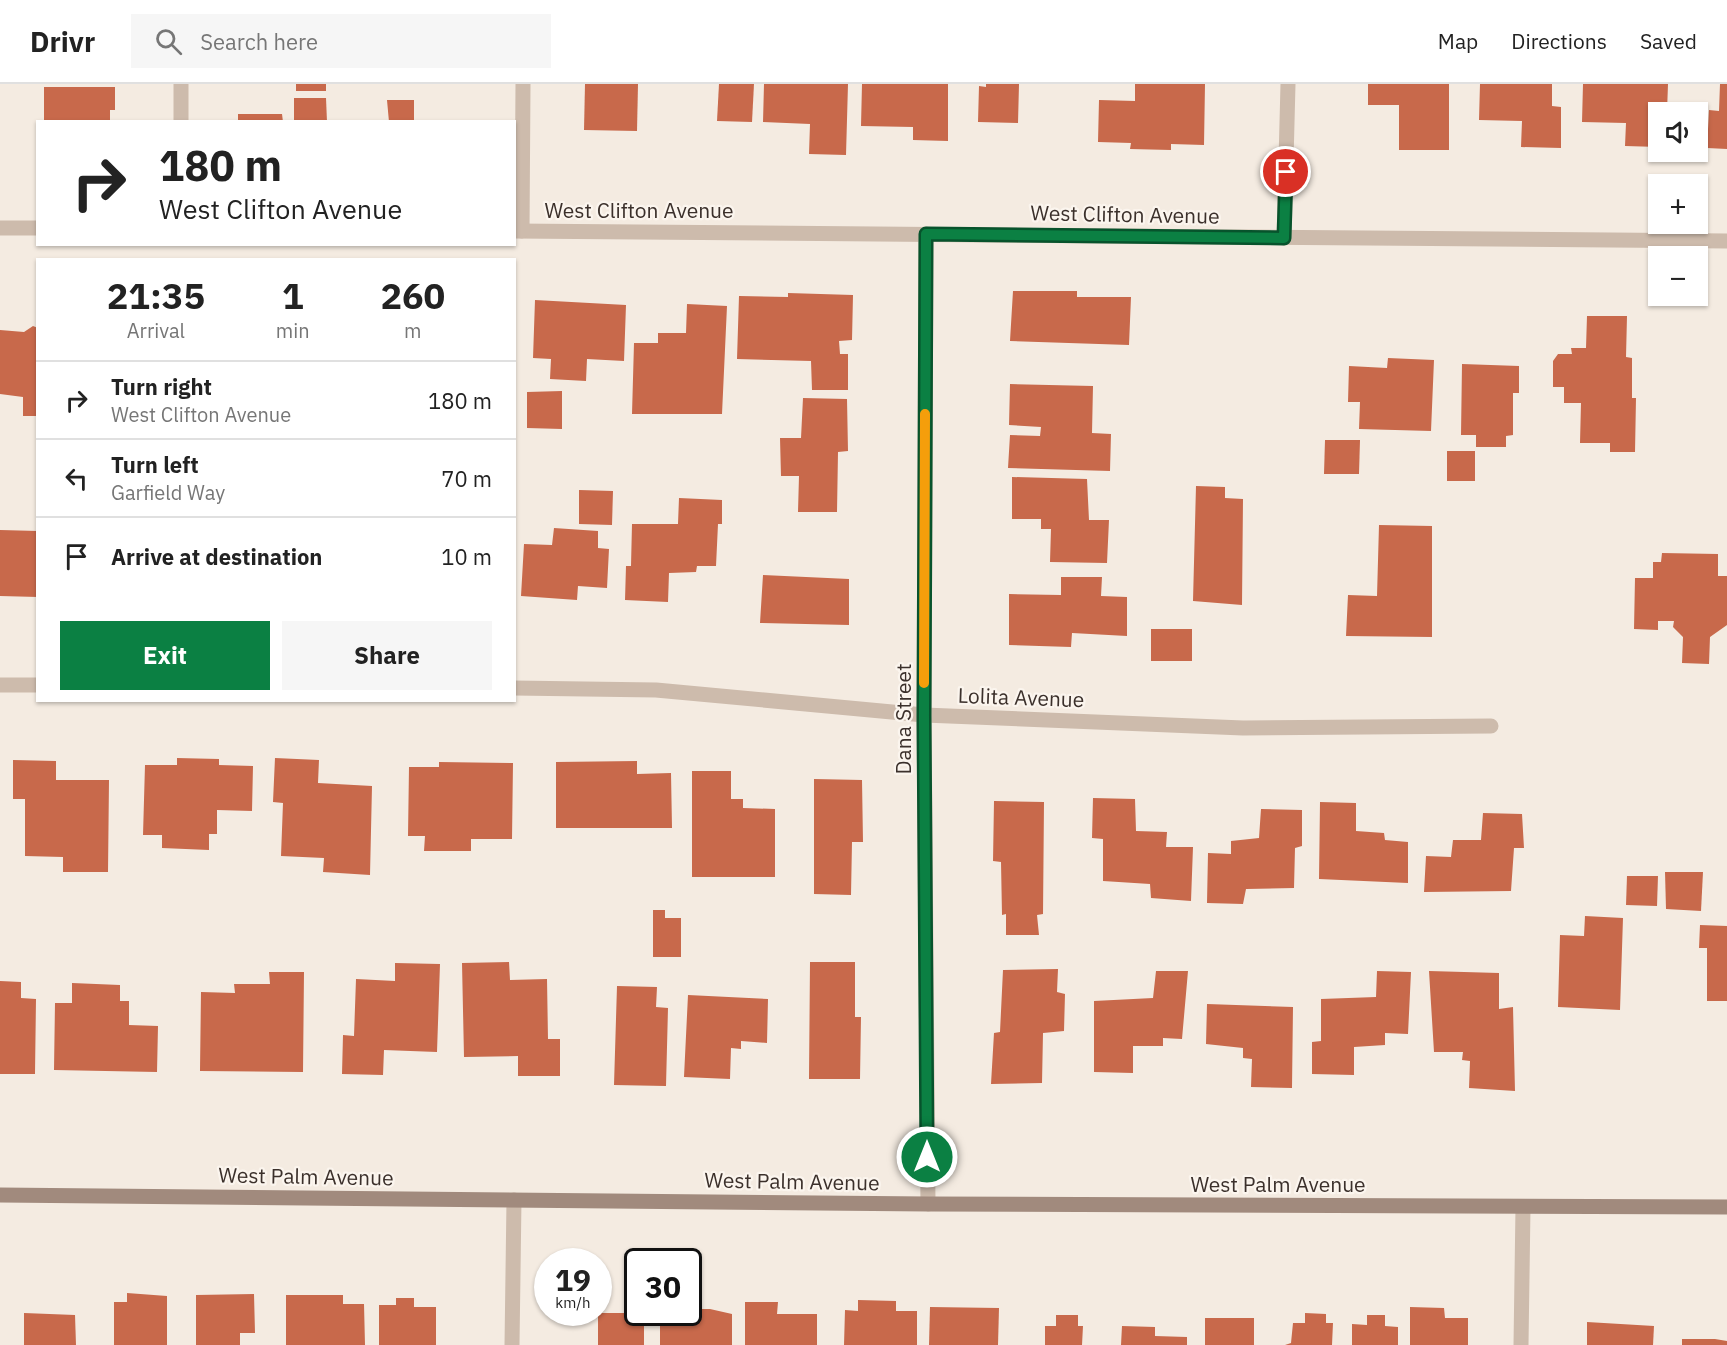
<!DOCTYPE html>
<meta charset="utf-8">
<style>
:root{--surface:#fff;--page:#f6f6f6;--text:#222;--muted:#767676;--line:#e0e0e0;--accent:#0b8043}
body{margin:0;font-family:"IBM Plex Sans",sans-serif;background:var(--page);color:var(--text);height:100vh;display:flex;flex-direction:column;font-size:22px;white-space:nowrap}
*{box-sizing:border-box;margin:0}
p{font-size:20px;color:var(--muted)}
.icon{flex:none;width:33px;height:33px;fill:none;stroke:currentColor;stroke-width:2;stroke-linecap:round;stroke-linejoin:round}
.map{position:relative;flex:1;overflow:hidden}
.details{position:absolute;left:36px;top:174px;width:480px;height:444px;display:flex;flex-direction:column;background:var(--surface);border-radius:0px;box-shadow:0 2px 4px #0004}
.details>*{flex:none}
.banner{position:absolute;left:36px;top:36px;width:480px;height:126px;border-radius:0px;box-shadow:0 2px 4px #0004;background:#fff;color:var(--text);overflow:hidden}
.buttons{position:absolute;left:1648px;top:18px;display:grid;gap:12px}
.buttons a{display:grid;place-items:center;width:60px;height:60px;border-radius:0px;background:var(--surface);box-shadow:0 2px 4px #0004;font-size:30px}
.speed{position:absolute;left:534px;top:1164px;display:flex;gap:12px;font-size:30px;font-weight:700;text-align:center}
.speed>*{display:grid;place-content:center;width:78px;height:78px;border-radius:50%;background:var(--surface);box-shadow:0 2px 4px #0004;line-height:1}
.speed small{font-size:15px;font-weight:400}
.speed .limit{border:3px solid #111;border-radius:9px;background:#fff;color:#111}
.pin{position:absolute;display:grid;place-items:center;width:51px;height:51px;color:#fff;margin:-26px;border:3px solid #fff;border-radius:50%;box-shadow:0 2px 6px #0007}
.me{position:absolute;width:66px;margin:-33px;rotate:0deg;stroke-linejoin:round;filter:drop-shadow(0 0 4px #0008)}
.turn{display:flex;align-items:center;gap:21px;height:126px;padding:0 24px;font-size:27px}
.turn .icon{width:78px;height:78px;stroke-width:2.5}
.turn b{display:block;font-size:42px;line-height:51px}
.eta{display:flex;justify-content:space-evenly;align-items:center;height:102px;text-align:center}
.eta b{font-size:36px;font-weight:700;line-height:42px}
.cta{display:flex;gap:12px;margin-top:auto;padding:12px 24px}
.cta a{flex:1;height:69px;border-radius:0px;background:var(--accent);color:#fff;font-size:24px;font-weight:700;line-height:69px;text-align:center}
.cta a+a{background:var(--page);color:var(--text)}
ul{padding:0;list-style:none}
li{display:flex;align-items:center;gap:18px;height:78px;padding:0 24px;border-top:2px solid var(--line)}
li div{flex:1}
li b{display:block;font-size:22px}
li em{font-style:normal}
header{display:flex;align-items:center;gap:36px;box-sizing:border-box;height:84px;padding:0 30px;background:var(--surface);border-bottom:2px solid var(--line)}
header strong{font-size:28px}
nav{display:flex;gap:33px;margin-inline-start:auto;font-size:21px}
.search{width:420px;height:54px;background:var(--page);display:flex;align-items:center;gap:15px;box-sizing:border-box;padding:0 21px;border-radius:0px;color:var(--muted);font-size:22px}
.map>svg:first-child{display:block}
.building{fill:#c8694b}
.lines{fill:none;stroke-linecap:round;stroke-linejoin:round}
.street{stroke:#cdbbac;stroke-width:15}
.secondary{stroke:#a18a7d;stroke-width:15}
.route-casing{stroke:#07532c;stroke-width:15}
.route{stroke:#0b8043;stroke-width:10}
.slow{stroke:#f59e0b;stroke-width:10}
.labels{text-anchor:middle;stroke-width:4.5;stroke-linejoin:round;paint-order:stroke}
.street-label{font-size:21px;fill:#3b302b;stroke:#fbf5ee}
</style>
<header>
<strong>Drivr</strong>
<div class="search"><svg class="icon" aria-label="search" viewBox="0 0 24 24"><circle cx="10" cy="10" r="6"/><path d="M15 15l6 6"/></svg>Search here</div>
<nav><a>Map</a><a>Directions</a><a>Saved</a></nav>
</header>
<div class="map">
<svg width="1727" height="1261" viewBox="0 0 1727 1261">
<rect width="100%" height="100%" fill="#f4ebe1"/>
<g class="building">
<rect x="296" y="0" width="30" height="7"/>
<path d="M585 0H638L637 47 584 46Z"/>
<path d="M719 0H754L752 38 717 37Z"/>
<path d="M764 0H848L846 71 809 70 810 40 763 38Z"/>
<path d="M862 0H948V57L913 56V43L861 42Z"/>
<path d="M986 0H1019L1018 39 978 38 979 2 986 3Z"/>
<path d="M1135 0H1205L1204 61 1171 60V66L1130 65 1131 59 1098 58 1099 16 1135 17Z"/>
<path d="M1368 0H1449V66H1399V21H1368Z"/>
<path d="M1480 0H1552V22L1561 23V64L1521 63 1522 37 1479 36Z"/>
<path d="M1583 0H1668L1667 28H1659V63L1625 62 1626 39 1582 38Z"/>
<path d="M1720 0H1727V65L1707 64 1709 26 1719 27Z"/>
<path d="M44 3H115V26H110V38H44Z"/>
<path d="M294 14H326L327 38H294Z"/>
<path d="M387 16H414V36L389 38Z"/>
<path d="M238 30H282L283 38H238Z"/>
<path d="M1013 207H1077V213H1131L1129 261 1010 257Z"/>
<path d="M788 209 853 211 852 256 839 257 840 270H848V306H812L811 277 737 275 739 212 788 213Z"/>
<path d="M535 216 626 221 624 277 587 275 586 297 550 295 551 275 533 274Z"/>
<path d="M687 220 727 222 722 330H632L634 259H658V249H686Z"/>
<path d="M1587 232H1627L1626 273 1632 274V314H1636L1635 368H1610V359H1580L1581 319H1564V303H1553V277L1558 270H1572L1571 264H1586Z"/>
<path d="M33 242 38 244V332H23V313L0 310V246L24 248Z"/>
<path d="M1388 274 1434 276 1431 347 1359 345 1360 318H1348L1349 282 1387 284Z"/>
<path d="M1462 280 1519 282V309H1513V351L1506 352V363H1476V351H1461Z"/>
<path d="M1010 300 1093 302 1092 349 1111 350 1110 387 1008 384 1010 351 1040 352 1041 343 1009 341Z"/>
<path d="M562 307V345L527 344V308Z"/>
<path d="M803 314 847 315 848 367 838 368 837 428H798L799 392H781L780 354H801Z"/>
<path d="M1325 356H1360L1359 390H1324Z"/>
<rect x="1447" y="367" width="28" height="30"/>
<path d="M1012 393 1087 395 1089 436H1109L1107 479 1050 478 1051 445H1041V435H1012Z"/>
<path d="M1196 402 1225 403V414L1243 415 1242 521 1193 517Z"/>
<path d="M579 406 613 407 612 441 579 440Z"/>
<path d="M679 414 722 416V440H718L716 482H697L696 488 669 489 668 518 625 516 626 482H631L632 440H678Z"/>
<path d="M1379 441 1432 442V553L1346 552 1348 511 1377 512Z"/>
<path d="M554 444 598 447V464L609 465 607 504 578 502 577 516 521 512 524 460 552 461Z"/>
<path d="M0 446 38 447V513L0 512Z"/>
<path d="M1662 469 1718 470V492H1727V541L1710 553 1709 580 1682 579 1683 553 1673 543 1674 537H1658V546L1634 545 1635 494H1653V478H1661Z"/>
<path d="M763 491 849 495V541L760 539Z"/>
<path d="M1061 493H1102L1101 512 1127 513V552L1072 549 1071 563 1009 561V510L1061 511Z"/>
<rect x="1151" y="545" width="41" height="32"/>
<path d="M177 674 219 675V681L253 682 252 727 217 726V750H209V766L162 764V751H143L145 681H177Z"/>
<path d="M275 674 319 676 318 699 372 702 370 791 323 788 324 774 281 772 283 719 273 718Z"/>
<path d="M13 676 56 677V696H109L108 788H63V773L25 772V715H13Z"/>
<path d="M637 677V690L671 689 672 744H556V678Z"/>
<path d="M439 678 513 679 512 755H471V767H424L425 752H408L409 683H439Z"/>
<path d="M692 687H731V715H743V724L775 725V793H692Z"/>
<path d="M814 695 862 696 863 758H852L851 811 814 810Z"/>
<path d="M1093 714 1135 715 1136 747 1167 748 1166 763H1193L1191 817 1151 814 1150 800 1103 797V755L1092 754Z"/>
<path d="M994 717 1044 718 1043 830 1037 831 1039 851H1006V830L1002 831 1001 778 993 777Z"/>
<path d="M1320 718 1356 719V747L1384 749 1385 756 1408 758V799L1319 795Z"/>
<path d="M1261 725 1302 726V762L1295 764 1294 804 1246 805 1243 820 1207 819 1208 769 1231 770V757L1259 754Z"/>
<path d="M1483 729 1522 730 1524 764H1514L1511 807 1424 808 1426 772 1451 773 1453 756H1481Z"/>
<path d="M1665 788H1703L1701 827 1666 825Z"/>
<path d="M1627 792H1658L1657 822 1626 821Z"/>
<path d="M653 826H665V834H681V873H653Z"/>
<path d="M1585 832 1623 834 1620 926 1558 923 1560 851 1584 852Z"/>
<path d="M1700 841 1727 842V917H1707V864H1699Z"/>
<path d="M509 878 510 896 547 895 548 955H560V992H518V972L464 973 462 879Z"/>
<path d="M810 878H855V933H861L860 995H809Z"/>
<path d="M395 879 440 880 437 968 384 966 383 991 342 990 343 951 354 952 356 895 395 897Z"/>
<path d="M1058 885 1057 908 1065 910 1064 947 1043 949 1042 999 991 1000 994 949 1000 948 1003 886Z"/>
<path d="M1156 887H1188L1182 955 1163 954V962H1133V989L1094 988V917L1153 914Z"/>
<path d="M1377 887 1411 888 1408 950 1385 949V961L1354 963V991L1312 990V958L1321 957V915L1376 913Z"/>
<path d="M1429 887 1499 889V925L1513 923 1515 1007 1469 1004 1470 977 1462 976 1463 968H1434Z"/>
<path d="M269 888H304L303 988 200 987 201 908 235 909 234 900H270Z"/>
<path d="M0 897 21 898V914L36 915 35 990H0Z"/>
<path d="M72 899 120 901V917H129V941L158 942 157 988 54 986 55 919H72Z"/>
<path d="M617 902 657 903 656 923 668 924 666 1002 614 1001Z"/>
<path d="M688 911 768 915 767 959 741 957V965L731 964 730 995 684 993Z"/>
<path d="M1207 920 1293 923 1292 1004 1251 1003 1252 975 1243 974V964L1206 960Z"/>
<path d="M127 1209 167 1212V1261H114V1218H127Z"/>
<path d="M254 1210 255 1249H240V1261H196V1211Z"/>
<path d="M286 1211H343V1220H364L365 1261H286Z"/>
<path d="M396 1214H414V1223H436V1261H379V1221H396Z"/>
<path d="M858 1216 896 1217V1227H917V1261H844L845 1226 858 1227Z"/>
<path d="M745 1218H778L777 1230H817V1261H745Z"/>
<path d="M930 1223 999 1224 998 1261H929Z"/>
<path d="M1410 1223 1444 1224 1445 1234H1468V1261H1410Z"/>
<path d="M688 1225H710L732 1230V1261H660V1228H688Z"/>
<path d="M24 1229 75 1231 76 1261H24Z"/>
<rect x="598" y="1229" width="46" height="32"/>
<path d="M1305 1229 1326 1230V1239H1333L1332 1261H1285L1291 1259 1293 1239H1305Z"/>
<path d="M1056 1231H1078V1242H1083L1082 1261H1045V1242H1056Z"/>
<path d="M1367 1231H1385V1242L1398 1243V1261H1352V1240L1367 1241Z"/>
<rect x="1205" y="1234" width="49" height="27"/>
<path d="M1587 1238 1654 1242 1653 1261H1587Z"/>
<path d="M1122 1242 1155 1243V1252L1187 1253V1261H1121Z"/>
<path d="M1682 1255H1715L1727 1257V1261H1682Z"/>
</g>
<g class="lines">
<g class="street">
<path d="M181 38V0"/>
<path d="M0 144H38"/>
<path d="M514 147 1727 157"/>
<path d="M522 147 523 0"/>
<path d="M926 150 924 631 928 1120"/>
<path d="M1284 154 1288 0"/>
<path d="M0 601H38"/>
<path d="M514 604 656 606 924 631 1243 644 1491 642"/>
<path d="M512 1261 514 1116"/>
<path d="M1521 1261 1523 1123"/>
</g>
<path class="secondary" d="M0 1111 928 1120 1727 1123"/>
</g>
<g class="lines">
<g class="route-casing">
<path id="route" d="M927 1073 924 632 926 150 1284 154 1286 88"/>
</g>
<use href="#route" class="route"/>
<path class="slow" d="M924 599 925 330"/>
</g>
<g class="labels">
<g class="street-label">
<text x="639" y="134">West Clifton Avenue</text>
<text transform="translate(1125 131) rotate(1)" y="7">West Clifton Avenue</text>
<text transform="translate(1021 614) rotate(2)" y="7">Lolita Avenue</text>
<text transform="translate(904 635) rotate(-90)" y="7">Dana Street</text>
<text transform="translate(306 1093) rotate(1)" y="7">West Palm Avenue</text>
<text transform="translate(792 1098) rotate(1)" y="7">West Palm Avenue</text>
<text x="1278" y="1108">West Palm Avenue</text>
</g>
</g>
</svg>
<div class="buttons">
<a><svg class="icon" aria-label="sound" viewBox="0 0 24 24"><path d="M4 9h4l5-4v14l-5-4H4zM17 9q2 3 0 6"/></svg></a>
<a>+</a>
<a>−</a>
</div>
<div class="speed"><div>19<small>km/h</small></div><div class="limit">30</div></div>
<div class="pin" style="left:1286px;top:88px;background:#d93025"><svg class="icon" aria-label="arrive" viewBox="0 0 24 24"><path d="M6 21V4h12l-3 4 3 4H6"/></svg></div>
<svg class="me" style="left:927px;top:1073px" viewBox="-20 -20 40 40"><circle r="17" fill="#0b8043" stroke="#fff" stroke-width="3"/><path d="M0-11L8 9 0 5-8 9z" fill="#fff"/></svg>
<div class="banner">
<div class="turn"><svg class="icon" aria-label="right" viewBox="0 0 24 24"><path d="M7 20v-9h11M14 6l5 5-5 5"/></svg><div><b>180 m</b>West Clifton Avenue</div></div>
</div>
<section class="details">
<div class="eta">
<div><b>21:35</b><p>Arrival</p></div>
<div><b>1</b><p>min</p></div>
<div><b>260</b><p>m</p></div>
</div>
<ul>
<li><svg class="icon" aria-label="right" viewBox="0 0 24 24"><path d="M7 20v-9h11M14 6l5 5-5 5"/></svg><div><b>Turn right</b><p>West Clifton Avenue</p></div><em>180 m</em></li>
<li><svg class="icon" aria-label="left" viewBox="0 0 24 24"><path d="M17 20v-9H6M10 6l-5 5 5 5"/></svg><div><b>Turn left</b><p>Garfield Way</p></div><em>70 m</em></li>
<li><svg class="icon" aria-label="arrive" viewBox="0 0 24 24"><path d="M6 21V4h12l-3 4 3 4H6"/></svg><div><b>Arrive at destination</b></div><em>10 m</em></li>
</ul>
<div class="cta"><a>Exit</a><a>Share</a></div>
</section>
</div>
